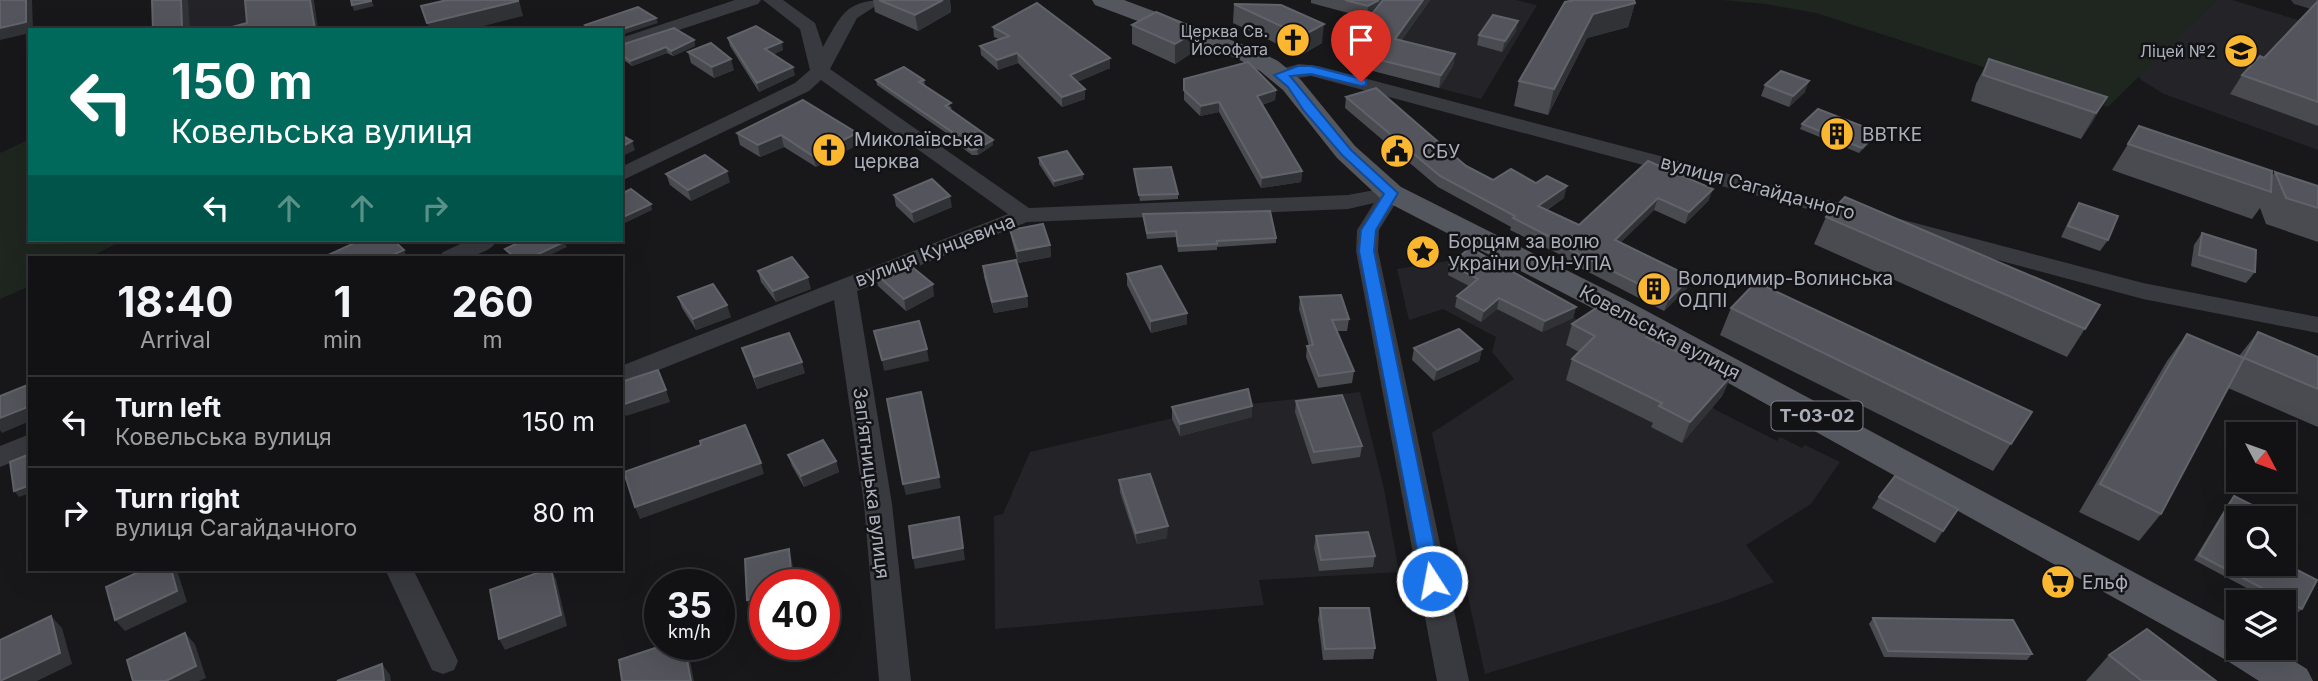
<!DOCTYPE html>
<meta charset="utf-8">
<style>
:root{--surface:#121214;--page:#1f2022;--text:#f1f3f6;--muted:#9c9ea0;--line:#313234}
body{margin:0;font-family:Inter,sans-serif;background:var(--page);color:var(--text);height:100vh;display:flex;flex-direction:column;font-size:26px;white-space:nowrap}
*{box-sizing:border-box;margin:0}
p{font-size:23px;color:var(--muted)}
.icon{flex:none;width:38px;height:38px;fill:none;stroke:currentColor;stroke-width:2;stroke-linecap:round;stroke-linejoin:round}
.map{position:relative;flex:1;overflow:hidden}
.panel{position:absolute;left:28px;top:256px;width:595px;height:315px;display:flex;flex-direction:column;background:var(--surface);border-radius:0px;box-shadow:0 7px 28px #0002,0 0 0 2px var(--line)}
.panel>*{flex:none}
.hud{position:absolute;left:28px;top:28px;width:595px;height:214px;border-radius:0px;box-shadow:0 7px 28px #0002,0 0 0 2px var(--line);background:#00695c;color:#fff;overflow:hidden}
.needle{width:46px;rotate:131deg}
.controls{position:absolute;left:2226px;top:422px;display:grid;gap:14px}
.controls a{display:grid;place-items:center;width:70px;height:70px;border-radius:0px;background:var(--surface);box-shadow:0 7px 28px #0002,0 0 0 2px var(--line);font-size:35px}
.speed{position:absolute;left:644px;top:569px;display:flex;gap:14px;font-size:35px;font-weight:700;text-align:center}
.speed>*{display:grid;place-content:center;width:91px;height:91px;border-radius:50%;background:var(--surface);box-shadow:0 7px 28px #0002,0 0 0 2px var(--line);line-height:1}
.speed small{font-size:18px;font-weight:400}
.speed .limit{border:10px solid #d22;background:#fff;color:#111}
.pin{position:absolute;display:grid;place-items:center;width:60px;height:60px;color:#fff;margin:-72px -30px;border-radius:50% 50% 50% 0;rotate:-45deg;box-shadow:0 0 7px #0007}
.pin .icon{rotate:45deg}
.me{position:absolute;width:77px;margin:-38px;rotate:349deg;stroke-linejoin:round;filter:drop-shadow(0 0 5px #0008)}
.turn{display:flex;align-items:center;gap:24px;height:147px;padding:0 28px;font-size:32px}
.turn .icon{width:91px;height:91px;stroke-width:2.5}
.turn b{display:block;font-size:49px;line-height:60px}
.lanes{display:flex;align-items:center;height:66px;padding:0 28px;background:#0003;justify-content:center;gap:35px;direction:ltr}
.lanes .off{opacity:.35}
.eta{display:flex;justify-content:space-evenly;align-items:center;height:119px;text-align:center}
.eta b{font-size:42px;font-weight:700;line-height:49px}
ul{padding:0;list-style:none}
li{display:flex;align-items:center;gap:21px;height:91px;padding:0 28px;border-top:2px solid var(--line)}
li div{flex:1}
li b{display:block;font-size:26px}
li em{font-style:normal}
.map>svg:first-child{display:block}
.built{fill:#242428}
.green{fill:#1e261f}
.lines{fill:none;stroke-linecap:round;stroke-linejoin:round}
.minor{fill:#393a40;fill-rule:evenodd}
.major{fill:#55575f;fill-rule:evenodd}
.wall{fill:#494b50}
.shaded-wall{fill:#313236}
.building{fill:#54555c;stroke:#61636a;stroke-width:2}
.route{fill:#1a73e8;stroke:#114b97;stroke-width:2}
.labels{text-anchor:middle;stroke-width:5;stroke-linejoin:round;paint-order:stroke}
.far-poi-label{font-size:16px;fill:#aaafbb;stroke:#131316;text-anchor:end}
.shield{fill:#131316;stroke:#7d808a;stroke-width:2}
.shield-label{font-size:18px;font-weight:bold;fill:#aaafbb}
.poi-label{font-size:19px;fill:#aaafbb;stroke:#131316;text-anchor:start}
.street-label{font-size:19px;fill:#aaafbb;stroke:#131316}
</style>
<div class="map">
<svg width="2318" height="681" viewBox="0 0 2318 681">
<rect width="100%" height="100%" fill="#18181b"/>
<g class="built">
<path d="M160 0H287L318 30H161Z"/>
<path d="M1391 0H1516L1537 5 1481 99 1342 63Z"/>
<path d="M2216 0H2232L2318 26V150L2164 94 2141 80 2138 75Z"/>
<path d="M1467 258 1538 299 1722 396 1713 407 1716 410 1777 441 1780 437 1802 448 1805 445 1840 462 1811 504 1746 545 1774 582 1721 602 1485 674 1432 433 1514 379 1492 352 1496 337 1443 309 1409 320 1397 269Z"/>
<path d="M1360 392 1384 489 1399 572 1259 580 1264 605 995 629 994 516 1003 514 1030 452 1220 407Z"/>
</g>
<g class="green">
<path d="M1722 0H2216L2108 107 1816 13 1766 4Z"/>
<path d="M30 139V240H124L90 257H30V286L0 299V153Z"/>
</g>
<g class="lines">
<g class="minor">
<path d="M735 0H761L758 4 621 49V38Z"/>
<path d="M763 0H783L815 23 823 47C841 16 845 0 885 0L857 18 830 69 1029 208 1348 195 1391 187 1399 188 1402 193 1379 230 1378 251 1469 681H1437L1356 251 1357 230 1374 203 1348 209 1027 222 857 291 892 504 911 681H879L864 504 834 300 621 385V366L1008 214 821 80 809 91 621 181V167L795 83 810 70 800 29Z"/>
<path d="M2291 0H2318V11L2294 4Z"/>
<path d="M1299 64 1318 66 2143 283 2318 317V333L2143 299 1311 76 1280 81 1270 75 1273 71Z"/>
<path d="M469 240H498C486 258 459 258 440 257L443 252Z"/>
<path d="M30 434V455L0 467V446Z"/>
<path d="M385 569H413L458 661 454 670 443 674 432 670Z"/>
</g>
<path class="major" d="M1092 0H1124L1252 48 1278 61 1301 80 1355 146 1401 187 1628 301 2238 628V648H2273L2307 669 2313 681H2259L2226 660 1606 315 1381 199 1337 158 1283 90 1260 71 1236 58 1095 5Z"/>
</g>
<g class="wall">
<path d="M873 0H950L951 12 918 31 875 12Z"/>
<path d="M1311 0H1430L1401 41 1455 54 1453 66 1439 88 1342 63 1343 51 1370 16 1367 18 1311 3Z"/>
<path d="M2318 1V126L2230 94 2242 75 2264 58Z"/>
<path d="M1635 3 1628 27 1587 38 1548 115 1514 106 1519 81Z"/>
<path d="M1234 4 1322 43 1301 55 1233 23Z"/>
<path d="M1132 25 1198 49 1175 64 1132 44Z"/>
<path d="M993 27 1110 68 1077 82 1085 89V99L1062 107 1018 63 998 70 981 55 980 46 999 39 994 37Z"/>
<path d="M1516 31 1502 52 1477 45 1479 35Z"/>
<path d="M728 38 783 50 774 54 795 75 759 92 730 46Z"/>
<path d="M694 40 695 46 673 56 667 53 632 66 621 58V45Z"/>
<path d="M688 52 734 70 714 78 691 63Z"/>
<path d="M1989 59 2107 97 2081 139 1971 101 1976 84Z"/>
<path d="M1184 79 1276 90 1275 100 1262 105 1302 171 1301 182 1261 188 1219 112 1200 116 1184 100Z"/>
<path d="M876 80H924L925 85 952 108 950 109 993 140V145L978 155H972L953 141 952 137 877 85Z"/>
<path d="M1765 85 1805 92 1789 107 1761 96Z"/>
<path d="M1346 97 1493 180 1564 198 1547 210 1579 225 1648 161 1709 200 1685 224 1654 210 1620 243 1687 288 1664 311 1567 261V258L1510 230 1511 227 1438 187 1345 108Z"/>
<path d="M1802 124 1877 132 1875 138 1859 153 1800 129Z"/>
<path d="M2139 126 2272 176 2275 172 2318 186V242L2266 224 2260 208 2252 219 2112 170Z"/>
<path d="M737 133H857L859 144 816 167 784 147 760 157 740 145Z"/>
<path d="M1039 158 1083 179 1054 187 1039 164Z"/>
<path d="M1134 169 1178 194V199L1140 201Z"/>
<path d="M666 174 730 182 691 201 670 185Z"/>
<path d="M894 195 952 207 914 223 896 206Z"/>
<path d="M2079 203 2108 240 2100 251 2061 237 2072 214Z"/>
<path d="M1143 214 1276 238V243L1217 247V250L1178 252 1176 237 1147 239Z"/>
<path d="M1826 217 2100 305 2067 357 1814 244Z"/>
<path d="M1010 230 1050 245 1051 257 1018 263 1012 241Z"/>
<path d="M2202 233 2255 272 2246 283 2191 266 2194 245Z"/>
<path d="M1450 264 1576 307 1573 318 1542 332 1497 309 1481 322 1455 307 1457 296 1469 286 1448 275Z"/>
<path d="M983 266 1027 296 1028 307 994 313 984 277Z"/>
<path d="M758 271 811 289 776 302 761 282Z"/>
<path d="M876 274 934 296 906 311 878 286Z"/>
<path d="M1127 274 1187 324 1151 333 1127 285Z"/>
<path d="M678 297 731 317 696 330 682 308Z"/>
<path d="M1300 297 1349 319 1347 331H1337L1354 371 1352 383 1318 388 1306 357 1307 346H1309L1299 309Z"/>
<path d="M1731 308 2032 412 1993 471 1720 335Z"/>
<path d="M1572 324 1648 338 1731 376 1722 396 1682 443 1651 427 1653 423 1566 380 1572 359 1579 352 1566 345Z"/>
<path d="M2258 332 2318 357V427L2228 388 2161 514 2139 541 2079 512 2167 361 2187 334 2239 356Z"/>
<path d="M742 348 805 373 757 389Z"/>
<path d="M1414 348 1482 349 1479 361 1434 381 1412 360Z"/>
<path d="M1296 401 1362 446 1360 457 1312 464 1295 412Z"/>
<path d="M1252 406V417L1180 436 1172 419V407Z"/>
<path d="M788 455 836 461 839 472 804 487 792 466Z"/>
<path d="M1119 480 1167 538 1137 544 1120 492Z"/>
<path d="M2234 496 2238 564 2302 609 2296 614 2284 608V602H2273L2194 560 2229 502Z"/>
<path d="M1879 497 1958 509 1935 543 1872 508Z"/>
<path d="M1316 536 1375 556 1373 567 1319 571 1314 548Z"/>
<path d="M1320 608 1375 648 1373 659 1323 660 1318 619Z"/>
<path d="M1873 618 2032 654 2027 660 1884 657 1869 624Z"/>
<path d="M2109 655 2216 681H2086Z"/>
</g>
<g class="shaded-wall">
<path d="M26 0H32L33 30H30V33L0 40V28Z"/>
<path d="M181 0H188L190 30H170Z"/>
<path d="M310 0H314L318 30H315Z"/>
<path d="M371 0 374 6 354 11 352 5Z"/>
<path d="M518 0H519L523 16 468 30H430L427 23Z"/>
<path d="M943 0H950L951 12 918 31 915 15Z"/>
<path d="M1379 0H1386L1384 8 1367 18 1368 6Z"/>
<path d="M1423 0H1430L1393 52 1395 39Z"/>
<path d="M1635 3 1628 27 1587 38 1548 115 1554 89 1593 14Z"/>
<path d="M656 18 658 23 621 35V30Z"/>
<path d="M1518 21 1516 31 1502 52 1505 41Z"/>
<path d="M1324 24 1322 43 1301 55 1302 36Z"/>
<path d="M1199 30 1198 49 1175 64V44Z"/>
<path d="M694 40 695 46 673 56 671 51Z"/>
<path d="M782 42 783 50 767 57 765 49Z"/>
<path d="M666 47 667 53 632 66 630 61Z"/>
<path d="M1017 53 1018 63 998 70 997 60Z"/>
<path d="M1455 54 1453 66 1439 88 1441 75Z"/>
<path d="M1110 58V68L1070 85V75Z"/>
<path d="M731 59 734 70 714 78 712 67Z"/>
<path d="M793 67 795 75 759 92 757 83Z"/>
<path d="M1809 81 1805 92 1789 107 1793 96Z"/>
<path d="M1085 89V99L1062 107V97Z"/>
<path d="M1276 90 1275 100 1256 107 1257 96Z"/>
<path d="M2107 97 2092 123 2081 139 2096 113Z"/>
<path d="M1219 102V112L1200 116 1201 106Z"/>
<path d="M1877 132 1875 138 1859 153 1862 148Z"/>
<path d="M857 133 859 144 816 167 813 156Z"/>
<path d="M781 135 784 147 760 157 758 145Z"/>
<path d="M993 140V145L978 155 977 149Z"/>
<path d="M632 141 635 150 621 157V147Z"/>
<path d="M727 171 730 182 691 201 688 190Z"/>
<path d="M1302 171 1301 182 1261 188 1262 178Z"/>
<path d="M1083 174V179L1054 187V181Z"/>
<path d="M1567 186 1564 198 1535 217 1538 206Z"/>
<path d="M1713 189 1709 200 1685 224 1689 212Z"/>
<path d="M950 196 952 207 914 223 912 212Z"/>
<path d="M1658 198 1654 210 1611 252 1615 240Z"/>
<path d="M651 204 652 210 621 225V218Z"/>
<path d="M564 242 567 247 546 257H532Z"/>
<path d="M1050 245 1051 257 1018 263 1017 251Z"/>
<path d="M404 250 407 257H388Z"/>
<path d="M808 277 811 289 776 302 773 291Z"/>
<path d="M1691 277 1687 288 1664 311 1669 299Z"/>
<path d="M933 284 934 296 906 311 904 299Z"/>
<path d="M1027 296 1028 307 994 313 992 302Z"/>
<path d="M1499 298 1497 309 1481 322 1484 311Z"/>
<path d="M727 305 731 317 696 330 693 319Z"/>
<path d="M1576 307 1573 318 1542 332 1545 321Z"/>
<path d="M1187 313V324L1151 333V321Z"/>
<path d="M927 349 929 361 884 371 882 360Z"/>
<path d="M1482 349 1479 361 1434 381 1437 370Z"/>
<path d="M802 362 805 373 757 389 754 377Z"/>
<path d="M1731 376 1722 396 1682 443 1690 422Z"/>
<path d="M666 390 670 402 626 416 621 405Z"/>
<path d="M30 406V421L2 433 0 430V418Z"/>
<path d="M1252 406V417L1180 436V424Z"/>
<path d="M836 461 839 472 804 487 801 476Z"/>
<path d="M761 463 764 474 640 519 635 507Z"/>
<path d="M939 477 941 488 906 495 903 484Z"/>
<path d="M30 485V493L19 497 14 491Z"/>
<path d="M959 517 965 560 915 569 913 558Z"/>
<path d="M1168 526 1167 538 1137 544 1136 533Z"/>
<path d="M789 549 792 561 795 584H792Z"/>
<path d="M171 569H176L177 570 187 602 125 631 115 620Z"/>
<path d="M258 569H268L261 572Z"/>
<path d="M551 569 556 579 567 626 505 650 499 639Z"/>
<path d="M765 597V609L751 612 747 600Z"/>
<path d="M51 616 62 628 72 664 37 681H2Z"/>
<path d="M185 633 195 644 206 678 199 681H166Z"/>
<path d="M684 644H685L688 650 694 681H691Z"/>
<path d="M382 664 390 675 391 681H384Z"/>
</g>
<g class="building">
<path d="M0 0H26V22L0 28Z"/>
<path d="M152 0H181L182 27 170 30H153Z"/>
<path d="M245 0H310L315 30H221L247 23Z"/>
<path d="M351 0H371V1L352 5Z"/>
<path d="M447 0H518V1L427 23 421 6Z"/>
<path d="M879 0H943L915 15Z"/>
<path d="M1345 0H1379L1368 6Z"/>
<path d="M1383 0H1423L1395 39 1455 54 1441 75 1343 51Z"/>
<path d="M1574 0H1634L1635 3 1593 14 1554 89 1519 81 1565 2Z"/>
<path d="M2318 1V102L2242 75 2260 56 2264 58Z"/>
<path d="M1037 3 1110 58 1070 75 1085 89 1062 97 1017 53 997 60 980 46 1009 36 993 27Z"/>
<path d="M1234 4 1281 5 1324 24 1302 36Z"/>
<path d="M638 7 656 18 620 30H591L585 25Z"/>
<path d="M1156 12 1199 30 1175 44 1132 25Z"/>
<path d="M1493 15 1518 21 1505 41 1479 35Z"/>
<path d="M756 26 782 42 765 49 793 67 757 83 728 38Z"/>
<path d="M674 28 694 40 671 51 666 47 630 61 621 54V45Z"/>
<path d="M711 43 731 59 712 67 688 52Z"/>
<path d="M1989 59 2107 97 2096 113 1983 75Z"/>
<path d="M1248 62 1276 90 1257 96 1302 171 1262 178 1219 102 1201 106 1184 90V79Z"/>
<path d="M904 67 924 80 919 82 951 103 945 106 993 140 977 149 971 150 952 135 955 134 876 80Z"/>
<path d="M1781 71 1809 81 1793 96 1765 85Z"/>
<path d="M1376 88 1466 166 1493 180 1511 169 1536 183 1547 176 1567 186 1538 206 1579 225 1648 161 1713 189 1689 212 1658 198 1615 240 1691 277 1669 299 1570 250 1572 248 1513 218 1515 216 1440 176 1346 97Z"/>
<path d="M803 100 857 133 813 156 781 135 758 145 737 133Z"/>
<path d="M1818 109 1877 132 1862 148 1802 124Z"/>
<path d="M2139 126 2272 171 2271 192 2128 144Z"/>
<path d="M621 135 632 141 621 147Z"/>
<path d="M1067 151 1083 174 1054 181 1039 158Z"/>
<path d="M705 155 727 171 688 190 666 174Z"/>
<path d="M1171 167 1178 194 1139 195 1134 169Z"/>
<path d="M2275 172 2318 186V208L2286 198Z"/>
<path d="M932 179 950 196 912 212 894 195Z"/>
<path d="M631 189 651 204 621 218V194Z"/>
<path d="M1845 197 2100 305 2085 329 1826 217Z"/>
<path d="M2079 203 2118 216 2108 240 2068 226Z"/>
<path d="M1270 211 1276 238 1217 241V244L1178 246 1176 231 1147 233 1143 214Z"/>
<path d="M1043 224 1050 245 1017 251 1010 230Z"/>
<path d="M2202 233 2256 250 2255 272 2199 255Z"/>
<path d="M361 240H393L404 250 388 257H330L328 255Z"/>
<path d="M524 240H562L564 242 532 257H514L505 249Z"/>
<path d="M1470 248 1576 307 1545 321 1499 298 1484 311 1457 296 1478 279 1450 264Z"/>
<path d="M792 257 808 277 773 291 758 271Z"/>
<path d="M1016 260 1027 296 992 302 983 266Z"/>
<path d="M906 262 933 284 904 299 876 274Z"/>
<path d="M1161 266 1187 313 1151 321 1127 274Z"/>
<path d="M1756 282 2032 412 2011 444 1731 308Z"/>
<path d="M713 284 727 305 693 319 678 297Z"/>
<path d="M1341 295 1349 319 1332 320 1354 371 1319 376 1307 346 1313 345 1300 297Z"/>
<path d="M1598 307 1649 333 1646 337 1731 376 1690 422 1659 406 1662 403 1572 359 1595 336 1572 324Z"/>
<path d="M919 321 927 349 882 360 874 331Z"/>
<path d="M1459 329 1482 349 1437 370 1414 348Z"/>
<path d="M2258 332 2318 357V389L2244 358Z"/>
<path d="M789 333 802 362 754 377 742 348Z"/>
<path d="M2187 334 2244 358 2161 514 2100 484Z"/>
<path d="M658 370 666 390 621 405V382Z"/>
<path d="M30 384V406L0 418V396Z"/>
<path d="M1248 389 1252 406 1180 424 1172 407Z"/>
<path d="M921 392 939 477 903 484 887 399Z"/>
<path d="M1342 395 1362 446 1314 452 1296 401Z"/>
<path d="M745 425 761 463 635 507 624 472 701 445 700 441Z"/>
<path d="M823 440 836 461 801 476 788 455Z"/>
<path d="M30 454V485L14 491 10 462Z"/>
<path d="M1150 474 1168 526 1136 533 1119 480Z"/>
<path d="M1895 476 1958 509 1943 531 1879 497Z"/>
<path d="M2234 496 2278 518H2238V564L2284 563 2317 580 2302 609 2199 555Z"/>
<path d="M959 517 963 548 913 558 909 526Z"/>
<path d="M1368 532 1375 556 1321 560 1316 536Z"/>
<path d="M789 549 792 584H765V597L747 600 745 559Z"/>
<path d="M145 569H171L177 591 115 620 106 587Z"/>
<path d="M548 569H551L561 615 499 639 490 590Z"/>
<path d="M1320 608H1369L1375 648 1325 649Z"/>
<path d="M51 616 60 653 0 681V640Z"/>
<path d="M1873 618 2013 620 2032 654 1888 651Z"/>
<path d="M2147 629 2216 681H2142L2109 655Z"/>
<path d="M185 633 196 666 166 681H133L127 660Z"/>
<path d="M667 644H684L691 681H622L619 660Z"/>
<path d="M382 664 384 681H337Z"/>
</g>
<path class="route" d="M1298 66H1311L1366 80V85L1361 86 1311 74 1290 76 1351 150 1398 193 1376 230 1374 251 1442 581 1439 586 1432 589 1425 586 1423 581 1359 251 1361 230 1384 194 1342 155 1304 111 1288 87 1274 75Z"/>
<defs>
<g id="church-disc" transform="scale(1.75)"><circle r="9.5" fill="#fcb730" stroke="#131316"/><path d="M-1.2-6h2.4v3.5h3.3v2.4h-3.3V6h-2.4V-.1h-3.3v-2.4h3.3Z" fill="#111"/></g>
<g id="school-disc" transform="scale(1.75)"><circle r="9.5" fill="#fcb730" stroke="#131316"/><path d="M0-5L7-2L0 1L-7-2ZM-4 1L0 2.5L4 1V4Q0 6-4 4Z" fill="#111"/></g>
<g id="building-disc" transform="scale(1.75)"><circle r="9.5" fill="#fcb730" stroke="#131316"/><path d="M-4-6H4V6H1V3H-1V6H-4ZM-2.5-4.3h1.7v1.8h-1.7ZM.8-4.3h1.7v1.8H.8ZM-2.5-1h1.7V.8h-1.7ZM.8-1h1.7V.8H.8Z" fill="#111"/></g>
<g id="civic-disc" transform="scale(1.75)"><circle r="9.5" fill="#fcb730" stroke="#131316"/><path d="M-.6-6.5H3V-4.5H.6V-3L4-1V1h2V6H-6V1h2V-1L-.6-3ZM-1.2 2.5V6h2.4V2.5Z" fill="#111"/></g>
<g id="sight-disc" transform="scale(1.75)"><circle r="9.5" fill="#fcb730" stroke="#131316"/><path d="M0-6L1.8-2.2L6-1.7L2.9 1.2L3.7 5.4L0 3.3L-3.7 5.4L-2.9 1.2L-6-1.7L-1.8-2.2Z" fill="#111"/></g>
<g id="supermarket-disc" transform="scale(1.75)"><circle r="9.5" fill="#fcb730" stroke="#131316"/><path d="M-6-5.5h2.5l.6 2H6L4.5 2H-2.5L-4.4-4H-6ZM-1.5 3.2a1.3 1.3 0 1 0 .1 0ZM3 3.2a1.3 1.3 0 1 0 .1 0Z" fill="#111"/></g>
</defs>
<g fill-rule="evenodd">
<use href="#church-disc" x="1293" y="40"/>
<use href="#school-disc" x="2241" y="51"/>
<use href="#building-disc" x="1837" y="134"/>
<use href="#church-disc" x="829" y="150"/>
<use href="#civic-disc" x="1397" y="151"/>
<use href="#sight-disc" x="1423" y="252"/>
<use href="#building-disc" x="1654" y="289"/>
<use href="#supermarket-disc" x="2058" y="582"/>
</g>
<g class="labels">
<g class="far-poi-label">
<text x="1268" y="37">Церква Св.<tspan x="1268" dy="18">Йософата</tspan></text>
<text x="2216" y="57">Ліцей №2</text>
</g>
<rect class="shield" x="1771.5" y="401.5" width="91" height="29" rx="5"/>
<g class="shield-label">
<text x="1817" y="422">Т-03-02</text>
</g>
<g class="poi-label">
<text x="1862" y="141">ВВТКЕ</text>
<text x="854" y="146">Миколаївська<tspan x="854" dy="22">церква</tspan></text>
<text x="1422" y="158">СБУ</text>
<text x="1448" y="248">Борцям за волю<tspan x="1448" dy="22">України ОУН-УПА</tspan></text>
<text x="1678" y="285">Володимир-Волинська<tspan x="1678" dy="22">ОДПІ</tspan></text>
<text x="2082" y="589">Ельф</text>
</g>
<g class="street-label">
<text transform="translate(1758 187) rotate(15)" y="7">вулиця Сагайдачного</text>
<text transform="translate(935 250) rotate(-21)" y="7">вулиця Кунцевича</text>
<text transform="translate(1660 332) rotate(28)" y="7">Ковельська вулиця</text>
<text transform="translate(872 483) rotate(83)" y="7">Запʼятницька вулиця</text>
</g>
</g>
</svg>
<div class="controls">
<a><svg class="needle" viewBox="-14 -14 28 28"><path d="M0-13l5 13h-10z" fill="#e53935"/><path d="M0 13l5-13h-10z" fill="#9c9ea0"/></svg></a>
<a><svg class="icon" aria-label="search" viewBox="0 0 24 24"><circle cx="10" cy="10" r="6"/><path d="M15 15l6 6"/></svg></a>
<a><svg class="icon" aria-label="layers" viewBox="0 0 24 24"><path d="M12 4l9 5-9 5-9-5zM3 14l9 5 9-5"/></svg></a>
</div>
<div class="speed"><div>35<small>km/h</small></div><div class="limit">40</div></div>
<div class="pin" style="left:1361px;top:82px;background:#d93025"><svg class="icon" aria-label="arrive" viewBox="0 0 24 24"><path d="M6 21V4h12l-3 4 3 4H6"/></svg></div>
<svg class="me" style="left:1432px;top:581px" viewBox="-20 -20 40 40"><circle r="17" fill="#1a73e8" stroke="#fff" stroke-width="3"/><path d="M0-11L8 9 0 5-8 9z" fill="#fff"/></svg>
<div class="hud">
<div class="turn"><svg class="icon" aria-label="left" viewBox="0 0 24 24"><path d="M17 20v-9H6M10 6l-5 5 5 5"/></svg><div><b>150 m</b>Ковельська вулиця</div></div>
<div class="lanes"><svg class="icon" aria-label="left" viewBox="0 0 24 24"><path d="M17 20v-9H6M10 6l-5 5 5 5"/></svg><svg class="icon off" aria-label="ahead" viewBox="0 0 24 24"><path d="M12 20V5M6 11l6-6 6 6"/></svg><svg class="icon off" aria-label="ahead" viewBox="0 0 24 24"><path d="M12 20V5M6 11l6-6 6 6"/></svg><svg class="icon off" aria-label="right" viewBox="0 0 24 24"><path d="M7 20v-9h11M14 6l5 5-5 5"/></svg></div>
</div>
<section class="panel">
<div class="eta">
<div><b>18:40</b><p>Arrival</p></div>
<div><b>1</b><p>min</p></div>
<div><b>260</b><p>m</p></div>
</div>
<ul>
<li><svg class="icon" aria-label="left" viewBox="0 0 24 24"><path d="M17 20v-9H6M10 6l-5 5 5 5"/></svg><div><b>Turn left</b><p>Ковельська вулиця</p></div><em>150 m</em></li>
<li><svg class="icon" aria-label="right" viewBox="0 0 24 24"><path d="M7 20v-9h11M14 6l5 5-5 5"/></svg><div><b>Turn right</b><p>вулиця Сагайдачного</p></div><em>80 m</em></li>
</ul>
</section>
</div>
